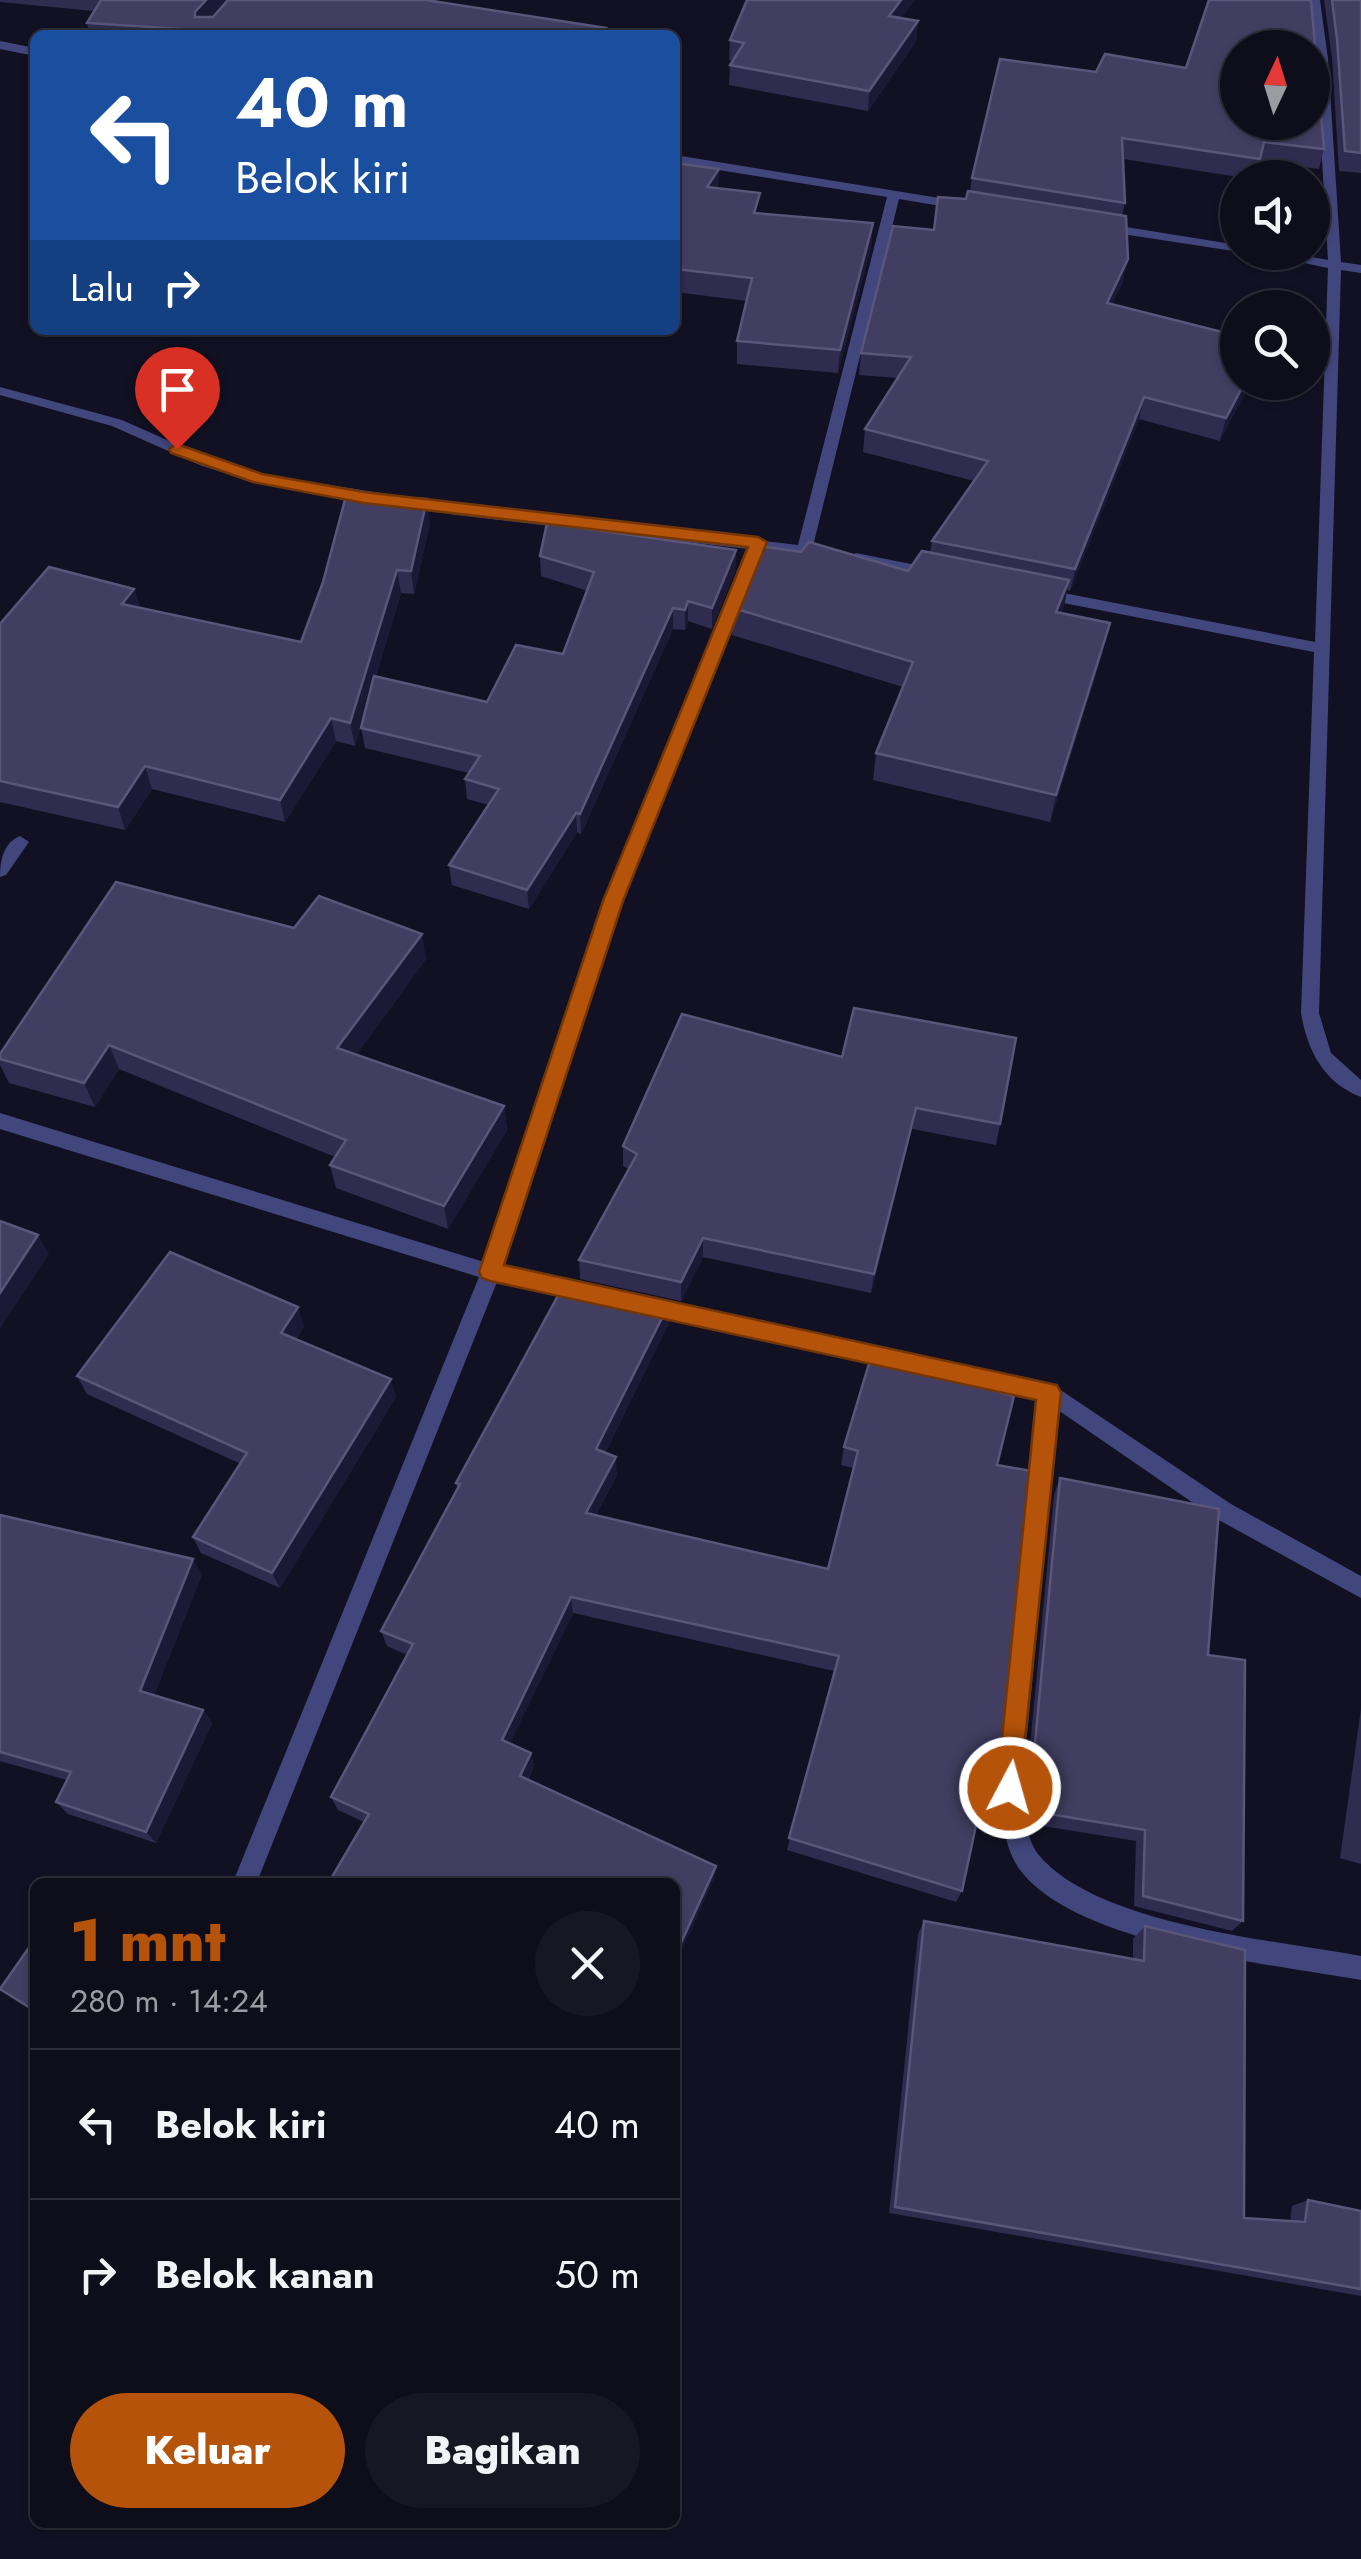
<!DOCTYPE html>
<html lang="id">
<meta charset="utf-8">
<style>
:root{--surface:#0e0d1a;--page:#171623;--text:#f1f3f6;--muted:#9b9ca2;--line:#2e2d39;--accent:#b45309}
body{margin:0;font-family:Jost,sans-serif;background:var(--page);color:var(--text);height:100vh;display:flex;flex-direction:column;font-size:38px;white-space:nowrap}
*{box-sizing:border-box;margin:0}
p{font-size:32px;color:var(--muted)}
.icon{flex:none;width:55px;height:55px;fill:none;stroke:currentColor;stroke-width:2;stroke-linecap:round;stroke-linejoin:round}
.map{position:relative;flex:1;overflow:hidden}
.drawer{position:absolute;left:30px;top:1878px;width:650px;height:650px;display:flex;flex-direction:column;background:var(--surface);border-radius:15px;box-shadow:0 2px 8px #0004,0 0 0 2px var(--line)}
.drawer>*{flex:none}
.hud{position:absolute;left:30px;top:30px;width:650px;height:305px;border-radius:15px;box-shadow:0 2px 8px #0004,0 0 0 2px var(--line);background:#1a4fa0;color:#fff;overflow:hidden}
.needle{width:65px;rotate:4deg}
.buttons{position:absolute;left:1220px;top:30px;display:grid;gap:20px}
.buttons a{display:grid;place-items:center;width:110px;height:110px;border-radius:50%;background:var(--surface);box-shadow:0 2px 8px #0004,0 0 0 2px var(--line);font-size:50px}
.pin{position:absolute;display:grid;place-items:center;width:85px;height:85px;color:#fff;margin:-102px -42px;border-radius:50% 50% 50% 0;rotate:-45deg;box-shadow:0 0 10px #0007}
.pin .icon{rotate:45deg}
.me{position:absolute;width:110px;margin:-55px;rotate:6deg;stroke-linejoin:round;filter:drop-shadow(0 0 8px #0008)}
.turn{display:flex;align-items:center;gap:35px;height:210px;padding:0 40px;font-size:45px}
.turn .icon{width:130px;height:130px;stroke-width:2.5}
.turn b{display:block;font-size:70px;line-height:85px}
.then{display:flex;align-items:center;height:95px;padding:0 40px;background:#0003;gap:20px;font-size:38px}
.round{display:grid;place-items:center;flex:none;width:105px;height:105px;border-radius:52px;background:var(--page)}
.head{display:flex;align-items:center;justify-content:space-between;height:170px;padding:0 40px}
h1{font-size:60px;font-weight:800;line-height:75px;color:var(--accent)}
.button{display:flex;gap:20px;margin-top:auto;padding:20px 40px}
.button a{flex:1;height:115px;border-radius:60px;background:var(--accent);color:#fff;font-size:40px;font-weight:800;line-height:115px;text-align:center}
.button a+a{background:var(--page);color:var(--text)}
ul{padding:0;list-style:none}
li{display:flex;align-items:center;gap:30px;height:150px;padding:0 40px;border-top:2px solid var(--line)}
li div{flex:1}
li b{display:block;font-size:38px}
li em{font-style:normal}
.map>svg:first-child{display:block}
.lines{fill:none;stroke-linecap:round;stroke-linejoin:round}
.minor{fill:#41477d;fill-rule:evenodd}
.wall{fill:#2f2c4f}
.shaded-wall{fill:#1c1936}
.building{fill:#413e61;stroke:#59567a;stroke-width:2.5;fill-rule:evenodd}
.route{fill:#b45309;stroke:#753606;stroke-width:2.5}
</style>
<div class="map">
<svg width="1361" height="2559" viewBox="0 0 1361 2559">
<rect width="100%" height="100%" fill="#121123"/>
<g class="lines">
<g class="minor">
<path d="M1308 0H1320L1328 59 1341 262 1361 265V273L1341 270 1319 1013 1331 1053 1361 1080V1097C1324 1083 1307 1050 1301 1013L1314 652 1038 598 1030 593 1038 588 1315 642 1328 268 1252 252H1285L1328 260 1316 59Z"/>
<path d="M0 41 35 48V56L0 49Z"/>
<path d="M675 155 964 202 970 206 964 210 899 199 813 546 833 550 836 553 828 558 763 550 622 901 503 1266 588 1283 595 1286 598 1292 595 1298 588 1301 497 1282 257 1882H233L479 1277 0 1129V1113L484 1262 604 901 748 549 457 515 259 483 202 466 112 426 0 395V387L122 420 212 460 260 474 457 505 798 545 887 197 675 163Z"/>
<path d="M1101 223 1238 245 1240 252 1096 230V224Z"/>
<path d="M856 553 936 569 944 574 936 579 851 561 848 558Z"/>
<path d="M20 836 29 842 6 875 0 877C0 861 3 843 20 836Z"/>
<path d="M646 1296 1056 1387 1231 1504 1361 1576V1598L1215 1518 1058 1410 1022 1788C1024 1808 1025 1837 1038 1854 1096 1925 1274 1940 1361 1956V1980C1271 1964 1077 1945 1020 1870 1004 1848 1001 1814 998 1788L1038 1400 646 1314 639 1311 636 1305 639 1299Z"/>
</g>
</g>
<g class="wall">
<path d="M0 0H426L606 28 607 35H90L87 23 94 11 0 2Z"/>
<path d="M747 0H915L901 18 918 21 916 41 868 111 729 85 730 65 733 60H729L730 40Z"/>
<path d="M1324 0H1361V173L1339 171 1332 58Z"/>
<path d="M1000 59 1324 149 1319 169 1259 162 1255 178H1245L1123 159 1125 203 1122 215 1123 281 1112 304 1238 382 1220 441 1139 419 1070 591 1067 590 1061 613 1103 651 1050 822 873 780 876 753 903 687 732 635 733 608 908 571 930 553 932 541 974 481 863 452 865 429 898 378 859 375 861 353 934 230 966 199 970 191 972 178Z"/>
<path d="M675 163 719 169 718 188 759 213 873 223 871 247 838 373 737 364V341L747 301 675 292Z"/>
<path d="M430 523 414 594 401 593 376 676 487 702 563 654 588 591 541 576 540 556 736 550 735 571 712 629 688 621 685 630 673 629 581 834 577 832 529 909 452 885 449 865 489 805 467 799 465 779 469 773 365 748 361 728 365 713 355 746 336 741 285 822 152 789 125 830 0 802V624L134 589 140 608 301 642Z"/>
<path d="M294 928 426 959 356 1055 504 1106 507 1130 448 1229 336 1188 330 1165 335 1157 119 1069 95 1107 9 1083 0 1065V1054Z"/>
<path d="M682 1014 1000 1124 996 1145 912 1129 871 1293 703 1257 681 1301 580 1279 579 1260 629 1169 623 1166V1146Z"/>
<path d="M669 1323 605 1453 617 1475 596 1515 828 1569 853 1468 841 1465 844 1447 997 1465 1001 1774 1005 1805 998 1818 978 1815 962 1891 956 1902 787 1850 834 1671 573 1613 510 1743 531 1753 534 1766 528 1780 715 1877 364 1822 338 1810 331 1797 407 1655 387 1646 381 1631 457 1489 456 1483Z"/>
<path d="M304 1326 296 1339 396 1397 280 1588 201 1553 193 1537 241 1464 87 1394 77 1376Z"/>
<path d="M1060 1478 1208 1655 1243 1921 1232 1931 1134 1906 1136 1841 1030 1824 1026 1788 1054 1495Z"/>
<path d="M0 1515 202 1574 154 1695 203 1710 212 1723 156 1843 68 1814 56 1802 67 1780 0 1761Z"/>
<path d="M1361 1709V1864L1340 1858Z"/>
<path d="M924 1921 1133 1959V1939L1145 1926 1244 2218 1290 2221 1292 2206 1308 2200 1361 2211V2296L889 2213 918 1934Z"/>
</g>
<g class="shaded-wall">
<path d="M206 0H228L201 31 195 17V12Z"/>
<path d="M901 0H915L887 36 889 16Z"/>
<path d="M918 21 916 41 868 111 869 91Z"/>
<path d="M719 169 718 192 707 187Z"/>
<path d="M873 223 871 247 838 373 840 350Z"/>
<path d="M1128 259 1123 281 1102 325 1107 303Z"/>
<path d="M1245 382H1251L1220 441 1226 418Z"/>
<path d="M1144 397 1139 419 1070 591 1075 569Z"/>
<path d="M427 499 430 523 414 594 411 571Z"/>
<path d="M736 550 735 571 712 629V608Z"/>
<path d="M397 570 401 593 355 746 350 723Z"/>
<path d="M1069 580 1064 607 1051 640 1056 612Z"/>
<path d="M134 589 141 612 122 604Z"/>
<path d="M688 601V621L685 630V610Z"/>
<path d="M673 608V629L581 834 580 814Z"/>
<path d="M1110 623 1103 651 1050 822 1056 795Z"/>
<path d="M331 718 336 741 285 822 280 800Z"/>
<path d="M145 766 152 789 125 830 118 807Z"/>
<path d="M576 813 577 832 529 909 527 890Z"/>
<path d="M422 934 426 959 343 1073 337 1048Z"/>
<path d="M109 1045 119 1069 95 1107 84 1083Z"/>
<path d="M504 1106 507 1130 448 1229 444 1206Z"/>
<path d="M916 1108 912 1129 871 1293 874 1274Z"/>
<path d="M38 1235 49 1254 0 1329V1293Z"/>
<path d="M703 1238V1257L681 1301V1282Z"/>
<path d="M669 1304V1323L598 1467 596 1449Z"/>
<path d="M298 1307 304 1326 287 1351 281 1333Z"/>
<path d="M391 1379 396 1397 280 1588 272 1573Z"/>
<path d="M616 1457 617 1475 588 1530 586 1513Z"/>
<path d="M193 1559 202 1574 150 1705 140 1691Z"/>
<path d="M571 1597 573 1613 505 1754 502 1740Z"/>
<path d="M203 1710 212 1723 156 1843 146 1832Z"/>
<path d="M531 1753 534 1766 523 1789 520 1776Z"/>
<path d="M716 1866 715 1877 675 1966V1956Z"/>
</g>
<g class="building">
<path d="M101 0H206L195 12V17H213L228 0H426L606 28 602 35H207L212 31 87 23Z"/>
<path d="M747 0H901L889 16 918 21 869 91 730 65 744 43 730 40Z"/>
<path d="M1209 0H1311L1324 149 1264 142 1260 159 1122 138 1125 203 972 178 1000 59 1096 72 1105 54 1186 68ZM1238 48H1312V122H1238Z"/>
<path d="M1332 0H1361V153L1345 151 1337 39Z"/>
<path d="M675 163 719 169 707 187 760 193 754 213 873 223 840 350 737 341 752 278 675 269Z"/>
<path d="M968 191 1126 216 1128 259 1107 303 1238 336V382H1245L1226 418 1144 397 1075 569 932 541 988 461 865 429 911 357 861 353 893 226 934 230 938 197 966 199Z"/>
<path d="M346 496 427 499 411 571 397 570 350 723 331 718 280 800 145 766 118 807 0 781V624L49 567 134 589 122 604 301 642 323 582Z"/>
<path d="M547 523 736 550 712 608 688 601 685 610 673 608 580 814 576 813 527 890 449 865 499 789 465 779 480 756 361 728 374 676 487 702 516 645 563 654 594 572 540 556Z"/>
<path d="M809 542 908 571 922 551 1069 580 1056 612 1110 623 1056 795 876 753 913 662 733 608 758 546 801 552Z"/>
<path d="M116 882 294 928 319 896 422 934 337 1048 504 1106 444 1206 330 1165 346 1140 109 1045 84 1083 0 1059V1054Z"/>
<path d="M854 1008 1016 1038 1000 1124 916 1108 874 1274 703 1238 681 1282 579 1260 637 1154 623 1146 682 1014 842 1057Z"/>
<path d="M0 1221 38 1235 0 1293Z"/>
<path d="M170 1252 298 1307 281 1333 391 1379 272 1573 193 1537 247 1453 77 1376Z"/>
<path d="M566 1281 669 1304 596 1449 616 1457 586 1513 828 1569 858 1451 844 1447 871 1357 1014 1396 997 1465 1031 1471 1001 1774 1005 1805 981 1802 962 1891 789 1838 839 1656 571 1597 502 1740 531 1753 520 1776 716 1866 675 1956V1882H329L369 1814 331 1797 413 1644 381 1631 460 1484 456 1483Z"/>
<path d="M1060 1478 1219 1509 1208 1655 1245 1660 1243 1921 1143 1896 1145 1830 1037 1812 1032 1775Z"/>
<path d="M0 1515 193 1559 140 1691 203 1710 146 1832 56 1802 71 1772 0 1752Z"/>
<path d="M924 1921 1144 1961 1145 1926 1245 1950 1244 2218 1305 2222 1308 2200 1361 2211V2289L895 2207Z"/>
<path d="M35 1939V2011L0 1989Z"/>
</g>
<path class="route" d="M177 444 262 474 364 492 758 537 767 542 623 901 504 1265 1057 1385 1061 1393 1019 1797 1010 1801 1001 1797 997 1788 1036 1400 490 1281 482 1278 479 1272 603 901 748 547 364 503 253 482 171 453 169 449Z"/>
</svg>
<div class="buttons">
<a><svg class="needle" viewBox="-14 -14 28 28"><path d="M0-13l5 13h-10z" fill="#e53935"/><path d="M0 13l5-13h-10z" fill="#9b9ca2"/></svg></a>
<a><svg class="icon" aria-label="sound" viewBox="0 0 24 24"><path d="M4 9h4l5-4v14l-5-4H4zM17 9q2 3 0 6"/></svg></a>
<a><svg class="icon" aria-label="search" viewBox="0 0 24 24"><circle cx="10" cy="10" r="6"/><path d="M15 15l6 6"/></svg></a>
</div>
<div class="pin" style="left:177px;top:449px;background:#d93025"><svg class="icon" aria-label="arrive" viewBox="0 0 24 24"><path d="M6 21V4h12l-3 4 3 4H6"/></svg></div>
<svg class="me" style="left:1010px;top:1788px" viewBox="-20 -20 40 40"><circle r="17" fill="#b45309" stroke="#fff" stroke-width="3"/><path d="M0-11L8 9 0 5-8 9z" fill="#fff"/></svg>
<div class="hud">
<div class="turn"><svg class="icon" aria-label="left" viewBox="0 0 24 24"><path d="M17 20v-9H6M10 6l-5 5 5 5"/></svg><div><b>40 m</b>Belok kiri</div></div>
<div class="then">Lalu<svg class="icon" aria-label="right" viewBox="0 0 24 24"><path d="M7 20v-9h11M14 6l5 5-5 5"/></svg></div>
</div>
<section class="drawer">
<div class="head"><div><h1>1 mnt</h1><p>280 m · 14:24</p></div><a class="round"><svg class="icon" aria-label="close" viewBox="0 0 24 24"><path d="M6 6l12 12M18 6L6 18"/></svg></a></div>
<ul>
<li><svg class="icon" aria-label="left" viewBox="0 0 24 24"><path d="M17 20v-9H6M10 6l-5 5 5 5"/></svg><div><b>Belok kiri</b></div><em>40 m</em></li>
<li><svg class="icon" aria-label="right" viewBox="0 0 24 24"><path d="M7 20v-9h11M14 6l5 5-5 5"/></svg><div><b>Belok kanan</b></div><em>50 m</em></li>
</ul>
<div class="button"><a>Keluar</a><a>Bagikan</a></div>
</section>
</div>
